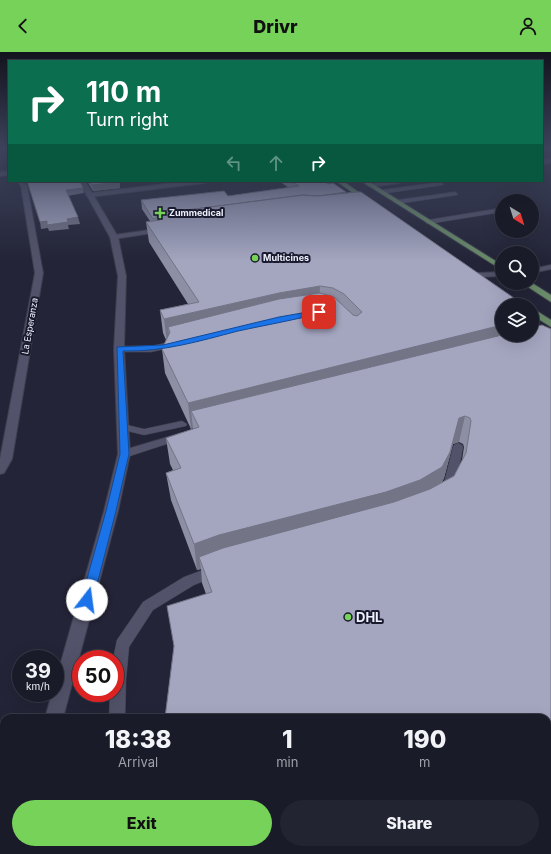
<!DOCTYPE html>
<style>
:root{--surface:#1a1b29;--page:#232431;--text:#f1f3f6;--muted:#9fa1a8;--line:#383946;--accent:#77d259}
body{margin:0;font-family:Inter,sans-serif;background:var(--page);color:var(--text);height:100vh;display:flex;flex-direction:column;font-size:15px;white-space:nowrap}
*{box-sizing:border-box;margin:0}
p{font-size:13px;color:var(--muted)}
.icon{flex:none;width:22px;height:22px;fill:none;stroke:currentColor;stroke-width:2;stroke-linecap:round;stroke-linejoin:round}
.map{position:relative;flex:1;overflow:hidden}
.side{position:absolute;left:0px;top:662px;width:551px;height:140px;display:flex;flex-direction:column;background:var(--surface);border-radius:12px 12px 0 0;box-shadow:0 4px 16px #0002,0 0 0 1px var(--line)}
.side>*{flex:none}
.banner{position:absolute;left:8px;top:8px;width:535px;height:122px;border-radius:0px;box-shadow:0 4px 16px #0002,0 0 0 1px var(--line);background:#0b6e4f;color:#fff;overflow:hidden}
.needle{width:26px;rotate:142deg}
.buttons{position:absolute;left:495px;top:142px;display:grid;gap:8px}
.buttons a{display:grid;place-items:center;width:44px;height:44px;border-radius:50%;background:var(--surface);box-shadow:0 4px 16px #0002,0 0 0 1px var(--line);font-size:20px}
.speed{position:absolute;left:12px;top:598px;display:flex;gap:8px;font-size:20px;font-weight:700;text-align:center}
.speed>*{display:grid;place-content:center;width:52px;height:52px;border-radius:50%;background:var(--surface);box-shadow:0 4px 16px #0002,0 0 0 1px var(--line);line-height:1}
.speed small{font-size:10px;font-weight:400}
.speed .limit{border:6px solid #d22;background:#fff;color:#111}
.pin{position:absolute;display:grid;place-items:center;width:34px;height:34px;color:#fff;margin:-17px;border-radius:8px;box-shadow:0 2px 6px #0006}
.me{position:absolute;width:44px;margin:-22px;rotate:15deg;stroke-linejoin:round;filter:drop-shadow(0 0 3px #0008)}
.turn{display:flex;align-items:center;gap:14px;height:84px;padding:0 12px;font-size:18px}
.turn .icon{width:52px;height:52px;stroke-width:2.5}
.turn b{display:block;font-size:28px;line-height:34px}
.lanes{display:flex;align-items:center;height:38px;padding:0 12px;background:#0003;justify-content:center;gap:20px;direction:ltr}
.lanes .off{opacity:.35}
.eta{display:flex;justify-content:space-evenly;align-items:center;height:68px;text-align:center}
.eta b{font-size:24px;font-weight:800;line-height:28px}
.primary-button{display:flex;gap:8px;margin-top:auto;padding:8px 12px}
.primary-button a{flex:1;height:46px;border-radius:24px;background:var(--accent);color:#111;font-size:16px;font-weight:800;line-height:46px;text-align:center}
.primary-button a+a{background:var(--page);color:var(--text)}
header{display:flex;justify-content:space-between;align-items:center;height:52px;padding:0 12px;background:var(--accent);color:#111;font-size:18px;font-weight:800}
.map>svg:first-child{display:block}
.lines{fill:none;stroke-linecap:round;stroke-linejoin:round}
.service-casing{stroke:#3e3e4f;stroke-width:1}
.pedestrian-casing{stroke:#3e3e4f;stroke-width:2}
.minor-casing{stroke:#3e3e4f;stroke-width:2}
.tertiary-casing{stroke:#3e3e4f;stroke-width:2}
.secondary-casing{stroke:#3e3e4f;stroke-width:2}
.primary-casing{stroke:#3e3e4f;stroke-width:2}
.service{fill:#52536a;fill-rule:evenodd}
.pedestrian{fill:#52536a;fill-rule:evenodd}
.minor{fill:#52536a;fill-rule:evenodd}
.tertiary{fill:#52536a;fill-rule:evenodd}
.secondary{fill:#52536a;fill-rule:evenodd}
.primary{fill:#698b68;fill-rule:evenodd}
.wall{fill:#8d8fa5;fill-rule:evenodd}
.shaded-wall{fill:#737486}
.building{fill:#a4a6c0;stroke:#737486}
.route{fill:#1a73e8;stroke:#114b97}
.poi-dot{fill:#77d259;stroke:#191a2d;stroke-width:1.5}
.labels{text-anchor:middle;stroke-width:4;stroke-linejoin:round;paint-order:stroke}
.far-poi-label{font-size:9px;font-weight:bold;fill:#eff1fe;stroke:#191a2d;text-anchor:start}
.far-street-label{font-size:9px;fill:#eff1fe;stroke:#191a2d}
.near-poi-label{font-size:13px;font-weight:bold;fill:#eff1fe;stroke:#191a2d;text-anchor:start}
</style>
<header><svg class="icon" aria-label="back" viewBox="0 0 24 24"><path d="M15 5l-7 7 7 7"/></svg>Drivr<svg class="icon" aria-label="person" viewBox="0 0 24 24"><circle cx="12" cy="8" r="4"/><path d="M4 21q1-7 8-7t8 7"/></svg></header>
<div class="map">
<svg width="551" height="802" viewBox="0 0 551 802">
<rect width="100%" height="100%" fill="#232437"/>
<g class="lines">
<g class="service-casing">
<g id="service">
<path d="M441 130 443 131V133L381 142 378 140 381 138Z"/>
<path d="M455 140 458 142 457 143 397 152 394 150 397 148Z"/>
<path d="M502 156V160L428 172 425 170 428 168Z"/>
<path d="M176 289 179 290 180 292 179 294 151 300H119L115 297 119 294H151Z"/>
<path d="M182 369 187 372 186 374 144 383 119 377 118 375 123 372 144 377Z"/>
<path d="M181 381 186 384 185 386 124 406 120 405 118 402 120 399Z"/>
<path d="M458 391 462 393 463 395 457 427 450 441 446 442 442 441 440 438 445 427 453 395 454 393Z"/>
<path d="M214 514 219 515 221 519 219 523 194 533 153 558 129 595 126 628 125 666H109L110 641H115V607H113L117 588 143 550 184 525Z"/>
</g>
</g>
<g class="pedestrian-casing">
<g id="pedestrian">
<path d="M551 107V111L542 112V108Z"/>
<path d="M387 129H403L400 131 370 135 367 133Z"/>
</g>
</g>
<g class="minor-casing">
<g id="minor">
<path d="M9 119V123L0 124V120Z"/>
<path d="M17 129H23L27 134 43 221 12 407 4 421 0 422V407L35 221 21 134Z"/>
<path d="M190 129H208L205 131 89 145 86 143 89 141Z"/>
<path d="M163 176 166 178 165 179 114 187 110 185 114 183Z"/>
</g>
</g>
<g class="tertiary-casing">
<g id="tertiary">
<path d="M551 213V217L532 221V217Z"/>
<path d="M502 220V224L478 225 474 223 478 221Z"/>
</g>
</g>
<g class="secondary-casing">
<g id="secondary">
<path d="M79 129H85L118 185 126 224 124 297 130 402 118 459 63 666H45L52 641H55V631L104 459 118 402 114 297 118 224 110 185Z"/>
<rect x="18" y="798" width="22" height="4"/>
</g>
</g>
<g class="primary-casing">
<g id="primary">
<path d="M336 129H343L371 149 366 150Z"/>
<path d="M361 129H368L502 213V218Z"/>
<path d="M522 231H532L551 243V250Z"/>
<path d="M532 256 551 268V275L532 263Z"/>
<path d="M551 756V777L547 778V758Z"/>
<path d="M468 798H496L494 802H466Z"/>
</g>
</g>
<use href="#service" class="service"/>
<use href="#pedestrian" class="pedestrian"/>
<use href="#minor" class="minor"/>
<use href="#tertiary" class="tertiary"/>
<use href="#secondary" class="secondary"/>
<use href="#primary" class="primary"/>
</g>
<g class="wall">
<path d="M87 129H119L120 136 93 139Z"/>
<path d="M279 129H324L346 141 540 264 537 274 551 277V730L547 732V666L206 542 202 531 201 517 197 518 171 448 166 421 173 418 170 412 166 386 193 377V376L191 377 165 321 162 297 166 288 163 281 160 258 188 252 149 190 146 170 150 169 142 157 141 148 228 144 289 136ZM459 390 463 392 464 395 462 408 454 424 442 430 444 426 453 392Z"/>
</g>
<g class="shaded-wall">
<path d="M120 130V136L93 139 92 133Z"/>
<path d="M83 136 84 141 67 144 66 138Z"/>
<path d="M78 165 80 172 68 173 69 177 49 179 47 173 67 167Z"/>
<path d="M47 169 48 176 41 177 40 170Z"/>
<path d="M320 234 319 257 170 280 168 275 170 290H167L164 267 279 241Z"/>
<path d="M540 264 533 288 191 359 193 376 191 377 188 351 502 273V283H532V266Z"/>
<path d="M465 364 459 390 453 392 444 426 436 442 199 505 201 517 197 518 194 492Z"/>
<path d="M551 716V730L547 732V718Z"/>
<path d="M398 798H426L418 802H391Z"/>
</g>
<g class="building">
<path d="M27 129H80L83 136 66 138 78 165 67 167 68 170 47 173V169L40 170Z"/>
<path d="M89 129H119L120 130 92 133Z"/>
<path d="M291 129H324L328 132 333 131 346 140 318 144 303 143 156 162V166L153 167 141 148 224 139 228 144 299 134Z"/>
<path d="M356 140H361L524 253H502V273L188 351 162 297 170 280 168 275 279 247 320 241 334 245 353 263 357 264 362 260 344 242 333 236 320 234 279 241 164 267 160 258 199 250 146 170 160 168 156 162 303 143 318 144Z"/>
<path d="M532 258 540 264 532 266Z"/>
<path d="M542 273 551 277V716L547 718V666H165L174 594 167 554 212 540 199 505 223 496 394 450 430 437 454 424 466 401 471 369 470 366 465 364 459 366 450 400 442 415 420 428 386 440 219 483 194 492 166 421 181 416 166 386 199 375 191 359 502 283H532V275Z"/>
<path d="M123 798H398L391 802H123Z"/>
</g>
<linearGradient id="sky" x2="0" y2="1"><stop stop-color="#13141e"/><stop offset="0.46" stop-color="#3f455e"/><stop offset="1" stop-color="#3f455e" stop-opacity="0"/></linearGradient>
<rect width="551" height="209" fill="url(#sky)"/>
<path class="route" d="M319 258H322V261C294 268 266 273 238 279 200 289 163 300 123 299L129 402 116 459 93 548 91 551 87 553 83 551 81 548 106 459 120 402 117 295 163 293 279 265Z"/>
<g class="poi-dot">
<path d="M158 155h4v4h4v4h-4v4h-4v-4h-4v-4h4z"/>
<circle cx="255" cy="206" r="4"/>
<circle cx="348" cy="565" r="4"/>
</g>
<g class="labels">
<g class="far-poi-label">
<text x="169" y="164">Zummedical</text>
<text x="263" y="209">Multicines</text>
</g>
<g class="far-street-label">
<text transform="translate(30 274) rotate(-80)" y="3">La Esperanza</text>
</g>
<g class="near-poi-label">
<text x="356" y="570">DHL</text>
</g>
</g>
</svg>
<div class="buttons">
<a><svg class="needle" viewBox="-14 -14 28 28"><path d="M0-13l5 13h-10z" fill="#e53935"/><path d="M0 13l5-13h-10z" fill="#9fa1a8"/></svg></a>
<a><svg class="icon" aria-label="search" viewBox="0 0 24 24"><circle cx="10" cy="10" r="6"/><path d="M15 15l6 6"/></svg></a>
<a><svg class="icon" aria-label="layers" viewBox="0 0 24 24"><path d="M12 4l9 5-9 5-9-5zM3 14l9 5 9-5"/></svg></a>
</div>
<div class="speed"><div>39<small>km/h</small></div><div class="limit">50</div></div>
<div class="pin" style="left:319px;top:260px;background:#d93025"><svg class="icon" aria-label="arrive" viewBox="0 0 24 24"><path d="M6 21V4h12l-3 4 3 4H6"/></svg></div>
<svg class="me" style="left:87px;top:548px" viewBox="-20 -20 40 40"><circle r="19" fill="#fff"/><path d="M0-13L10 11 0 6-10 11z" fill="#1a73e8"/></svg>
<div class="banner">
<div class="turn"><svg class="icon" aria-label="right" viewBox="0 0 24 24"><path d="M7 20v-9h11M14 6l5 5-5 5"/></svg><div><b>110 m</b>Turn right</div></div>
<div class="lanes"><svg class="icon off" aria-label="left" viewBox="0 0 24 24"><path d="M17 20v-9H6M10 6l-5 5 5 5"/></svg><svg class="icon off" aria-label="ahead" viewBox="0 0 24 24"><path d="M12 20V5M6 11l6-6 6 6"/></svg><svg class="icon" aria-label="right" viewBox="0 0 24 24"><path d="M7 20v-9h11M14 6l5 5-5 5"/></svg></div>
</div>
<section class="side">
<div class="eta">
<div><b>18:38</b><p>Arrival</p></div>
<div><b>1</b><p>min</p></div>
<div><b>190</b><p>m</p></div>
</div>
<div class="primary-button"><a>Exit</a><a>Share</a></div>
</section>
</div>
